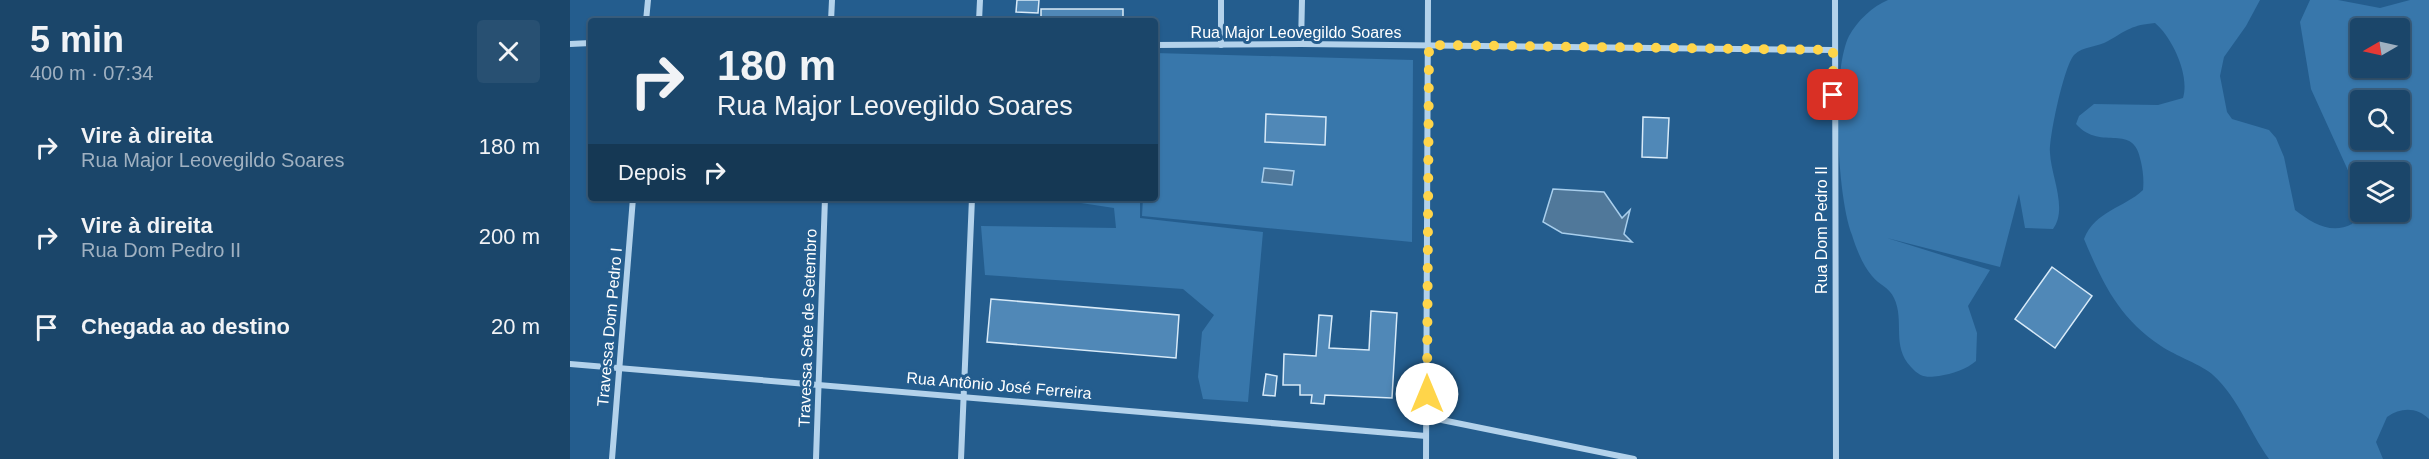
<!DOCTYPE html>
<html lang="pt">
<meta charset="utf-8">
<style>
:root{--surface:#1b466a;--page:#285072;--text:#f1f3f6;--muted:#a0b1c1;--line:#395e7e}
body{margin:0;font-family:Helvetica,sans-serif;background:var(--page);color:var(--text);height:100vh;display:flex;flex-direction:column;font-size:22px;white-space:nowrap}
*{box-sizing:border-box;margin:0}
p{font-size:20px;color:var(--muted)}
.icon{flex:none;width:33px;height:33px;fill:none;stroke:currentColor;stroke-width:2;stroke-linecap:round;stroke-linejoin:round}
.map{position:relative;flex:1;overflow:hidden}
.side{display:flex;flex-direction:column;background:var(--surface);width:570px}
.side>*{flex:none}
.top-card{position:absolute;left:18px;top:18px;width:570px;height:183px;border-radius:6px;box-shadow:0 2px 4px #0004,0 0 0 2px var(--line);background:#1b466a;color:var(--text);overflow:hidden}
.needle{width:39px;rotate:261deg}
.controls{position:absolute;left:1780px;top:18px;display:grid;gap:12px}
.controls a{display:grid;place-items:center;width:60px;height:60px;border-radius:6px;background:var(--surface);box-shadow:0 2px 4px #0004,0 0 0 2px var(--line);font-size:30px}
.pin{position:absolute;display:grid;place-items:center;width:51px;height:51px;color:#fff;margin:-26px;border-radius:12px;box-shadow:0 3px 9px #0006}
.me{position:absolute;width:66px;margin:-33px;rotate:0deg;stroke-linejoin:round;filter:drop-shadow(0 0 4px #0008)}
.turn{display:flex;align-items:center;gap:21px;height:126px;padding:0 30px;font-size:27px}
.turn .icon{width:78px;height:78px;stroke-width:2.5}
.turn b{display:block;font-size:42px;line-height:51px}
.then{display:flex;align-items:center;height:57px;padding:0 30px;background:#0003;gap:12px;font-size:22px}
.round{display:grid;place-items:center;flex:none;width:63px;height:63px;border-radius:6px;background:var(--page)}
.head{display:flex;align-items:center;justify-content:space-between;height:102px;padding:0 30px}
h1{font-size:36px;font-weight:700;line-height:45px}
ul{padding:0;list-style:none}
li{display:flex;align-items:center;gap:18px;height:90px;padding:0 30px}
li div{flex:1}
li b{display:block;font-size:22px}
li em{font-style:normal}
main{display:flex;flex:1;min-height:0}
.map>svg:first-child{display:block}
.green{fill:#3877ab;fill-rule:evenodd}
.water{fill:#50789a;stroke:#a8ceec;stroke-width:1.5}
.building{fill:#5088b7;stroke:#d8eaf8;stroke-width:1.5}
.lines{fill:none;stroke-linecap:round;stroke-linejoin:round}
.street{stroke:#b3d2eb;stroke-width:6}
.route{stroke:#ffd54a;stroke-width:10;stroke-dasharray:0 18}
.labels{text-anchor:middle;stroke-width:6;stroke-linejoin:round;paint-order:stroke}
.street-label{font-size:16px;fill:#fff;stroke:#245d8e}
</style>
<main>
<section class="side">
<div class="head"><div><h1>5 min</h1><p>400 m · 07:34</p></div><a class="round"><svg class="icon" aria-label="close" viewBox="0 0 24 24"><path d="M6 6l12 12M18 6L6 18"/></svg></a></div>
<ul>
<li><svg class="icon" aria-label="right" viewBox="0 0 24 24"><path d="M7 20v-9h11M14 6l5 5-5 5"/></svg><div><b>Vire à direita</b><p>Rua Major Leovegildo Soares</p></div><em>180 m</em></li>
<li><svg class="icon" aria-label="right" viewBox="0 0 24 24"><path d="M7 20v-9h11M14 6l5 5-5 5"/></svg><div><b>Vire à direita</b><p>Rua Dom Pedro II</p></div><em>200 m</em></li>
<li><svg class="icon" aria-label="arrive" viewBox="0 0 24 24"><path d="M6 21V4h12l-3 4 3 4H6"/></svg><div><b>Chegada ao destino</b></div><em>20 m</em></li>
</ul>
</section>
<div class="map">
<svg width="1859" height="459" viewBox="0 0 1859 459">
<rect width="100%" height="100%" fill="#245d8e"/>
<g class="green">
<path d="M1318 0H1690L1676 26 1654 57 1650 76 1657 112 1662 119 1699 130 1706 138 1714 157 1725 210C1742 223 1761 235 1782 224L1787 216 1781 177 1741 89 1730 22 1740 0H1768L1810 8 1840 0H1859V419C1847 407 1831 407 1817 417L1806 442 1813 459H1699C1679 431 1669 399 1643 375 1634 366 1604 355 1591 346 1549 318 1533 284 1514 239 1525 211 1554 208 1573 190 1574 180 1573 171 1571 162 1564 120 1532 153 1506 124L1509 116 1524 104 1588 105 1613 98C1620 75 1602 37 1585 23 1562 25 1557 30 1538 41 1528 47 1513 46 1504 55 1494 66 1479 137 1480 153 1481 176 1498 209 1483 229L1455 228 1449 194 1430 267 1317 238 1420 270 1398 306 1407 333 1406 361C1397 369 1382 374 1369 376 1356 378 1350 377 1341 367 1321 346 1335 321 1324 298 1319 287 1309 285 1302 276 1293 266 1286 248 1282 235 1267 197 1261 72 1279 36 1287 21 1303 6 1318 0ZM1791 28H1830V68H1791ZM1830 100V140H1791V100ZM1830 172V212H1791V172Z"/>
<path d="M585 53 843 60 842 242 572 216 573 198H585Z"/>
<path d="M478 198H570V218L693 232 678 402 633 399 628 377 632 332 644 315 613 289 415 275 411 226 546 228 544 208Z"/>
</g>
<g class="water">
<path d="M694 168 724 171 722 185 692 182Z"/>
<path d="M983 189 1034 192 1052 218 1060 210 1054 234 1062 242 992 233 973 222Z"/>
</g>
<g class="building">
<path d="M447 0H469L468 13 446 12Z"/>
<path d="M471 9H553V21L471 20Z"/>
<path d="M696 114 756 117 755 145 695 142Z"/>
<path d="M1073 117 1099 118 1097 158 1072 157Z"/>
<path d="M1482 267 1522 296 1485 348 1445 319Z"/>
<path d="M421 299 609 315 606 358 417 342Z"/>
<path d="M801 311 827 313 822 398 755 395 754 404 741 403 742 395H730V385H713L714 354 746 356 749 315 762 316 759 348 799 350Z"/>
<path d="M696 374 707 376 705 396 693 395Z"/>
</g>
<g class="lines">
<g class="street">
<path d="M1265 0 1266 459"/>
<path d="M76 21 78 0"/>
<path d="M261 21 262 0"/>
<path d="M409 21 410 0"/>
<path d="M0 44 21 43"/>
<path d="M731 44 732 0"/>
<path d="M585 45 731 44 1263 50"/>
<path d="M651 45V0"/>
<path d="M0 364 856 436"/>
<path d="M857 417 1064 459"/>
<path d="M42 459 63 198"/>
<path d="M246 459 255 198"/>
<path d="M391 459 402 198"/>
<path d="M856 459 858 0"/>
</g>
</g>
<g class="lines">
<path class="route" d="M857 394 859 45 1263 50V95"/>
</g>
<g class="labels">
<g class="street-label">
<text x="726" y="38">Rua Major Leovegildo Soares</text>
<text transform="translate(1251 230) rotate(-90)" y="6">Rua Dom Pedro II</text>
<text transform="translate(39 327) rotate(-85)" y="6">Travessa Dom Pedro I</text>
<text transform="translate(237 328) rotate(-88)" y="6">Travessa Sete de Setembro</text>
<text transform="translate(429 385) rotate(5)" y="6">Rua Antônio José Ferreira</text>
</g>
</g>
</svg>
<div class="controls">
<a><svg class="needle" viewBox="-14 -14 28 28"><path d="M0-13l5 13h-10z" fill="#e53935"/><path d="M0 13l5-13h-10z" fill="#a0b1c1"/></svg></a>
<a><svg class="icon" aria-label="search" viewBox="0 0 24 24"><circle cx="10" cy="10" r="6"/><path d="M15 15l6 6"/></svg></a>
<a><svg class="icon" aria-label="layers" viewBox="0 0 24 24"><path d="M12 4l9 5-9 5-9-5zM3 14l9 5 9-5"/></svg></a>
</div>
<div class="pin" style="left:1263px;top:95px;background:#d93025"><svg class="icon" aria-label="arrive" viewBox="0 0 24 24"><path d="M6 21V4h12l-3 4 3 4H6"/></svg></div>
<svg class="me" style="left:857px;top:394px" viewBox="-20 -20 40 40"><circle r="19" fill="#fff"/><path d="M0-13L10 11 0 6-10 11z" fill="#ffd54a"/></svg>
<div class="top-card">
<div class="turn"><svg class="icon" aria-label="right" viewBox="0 0 24 24"><path d="M7 20v-9h11M14 6l5 5-5 5"/></svg><div><b>180 m</b>Rua Major Leovegildo Soares</div></div>
<div class="then">Depois<svg class="icon" aria-label="right" viewBox="0 0 24 24"><path d="M7 20v-9h11M14 6l5 5-5 5"/></svg></div>
</div>
</div>
</main>
